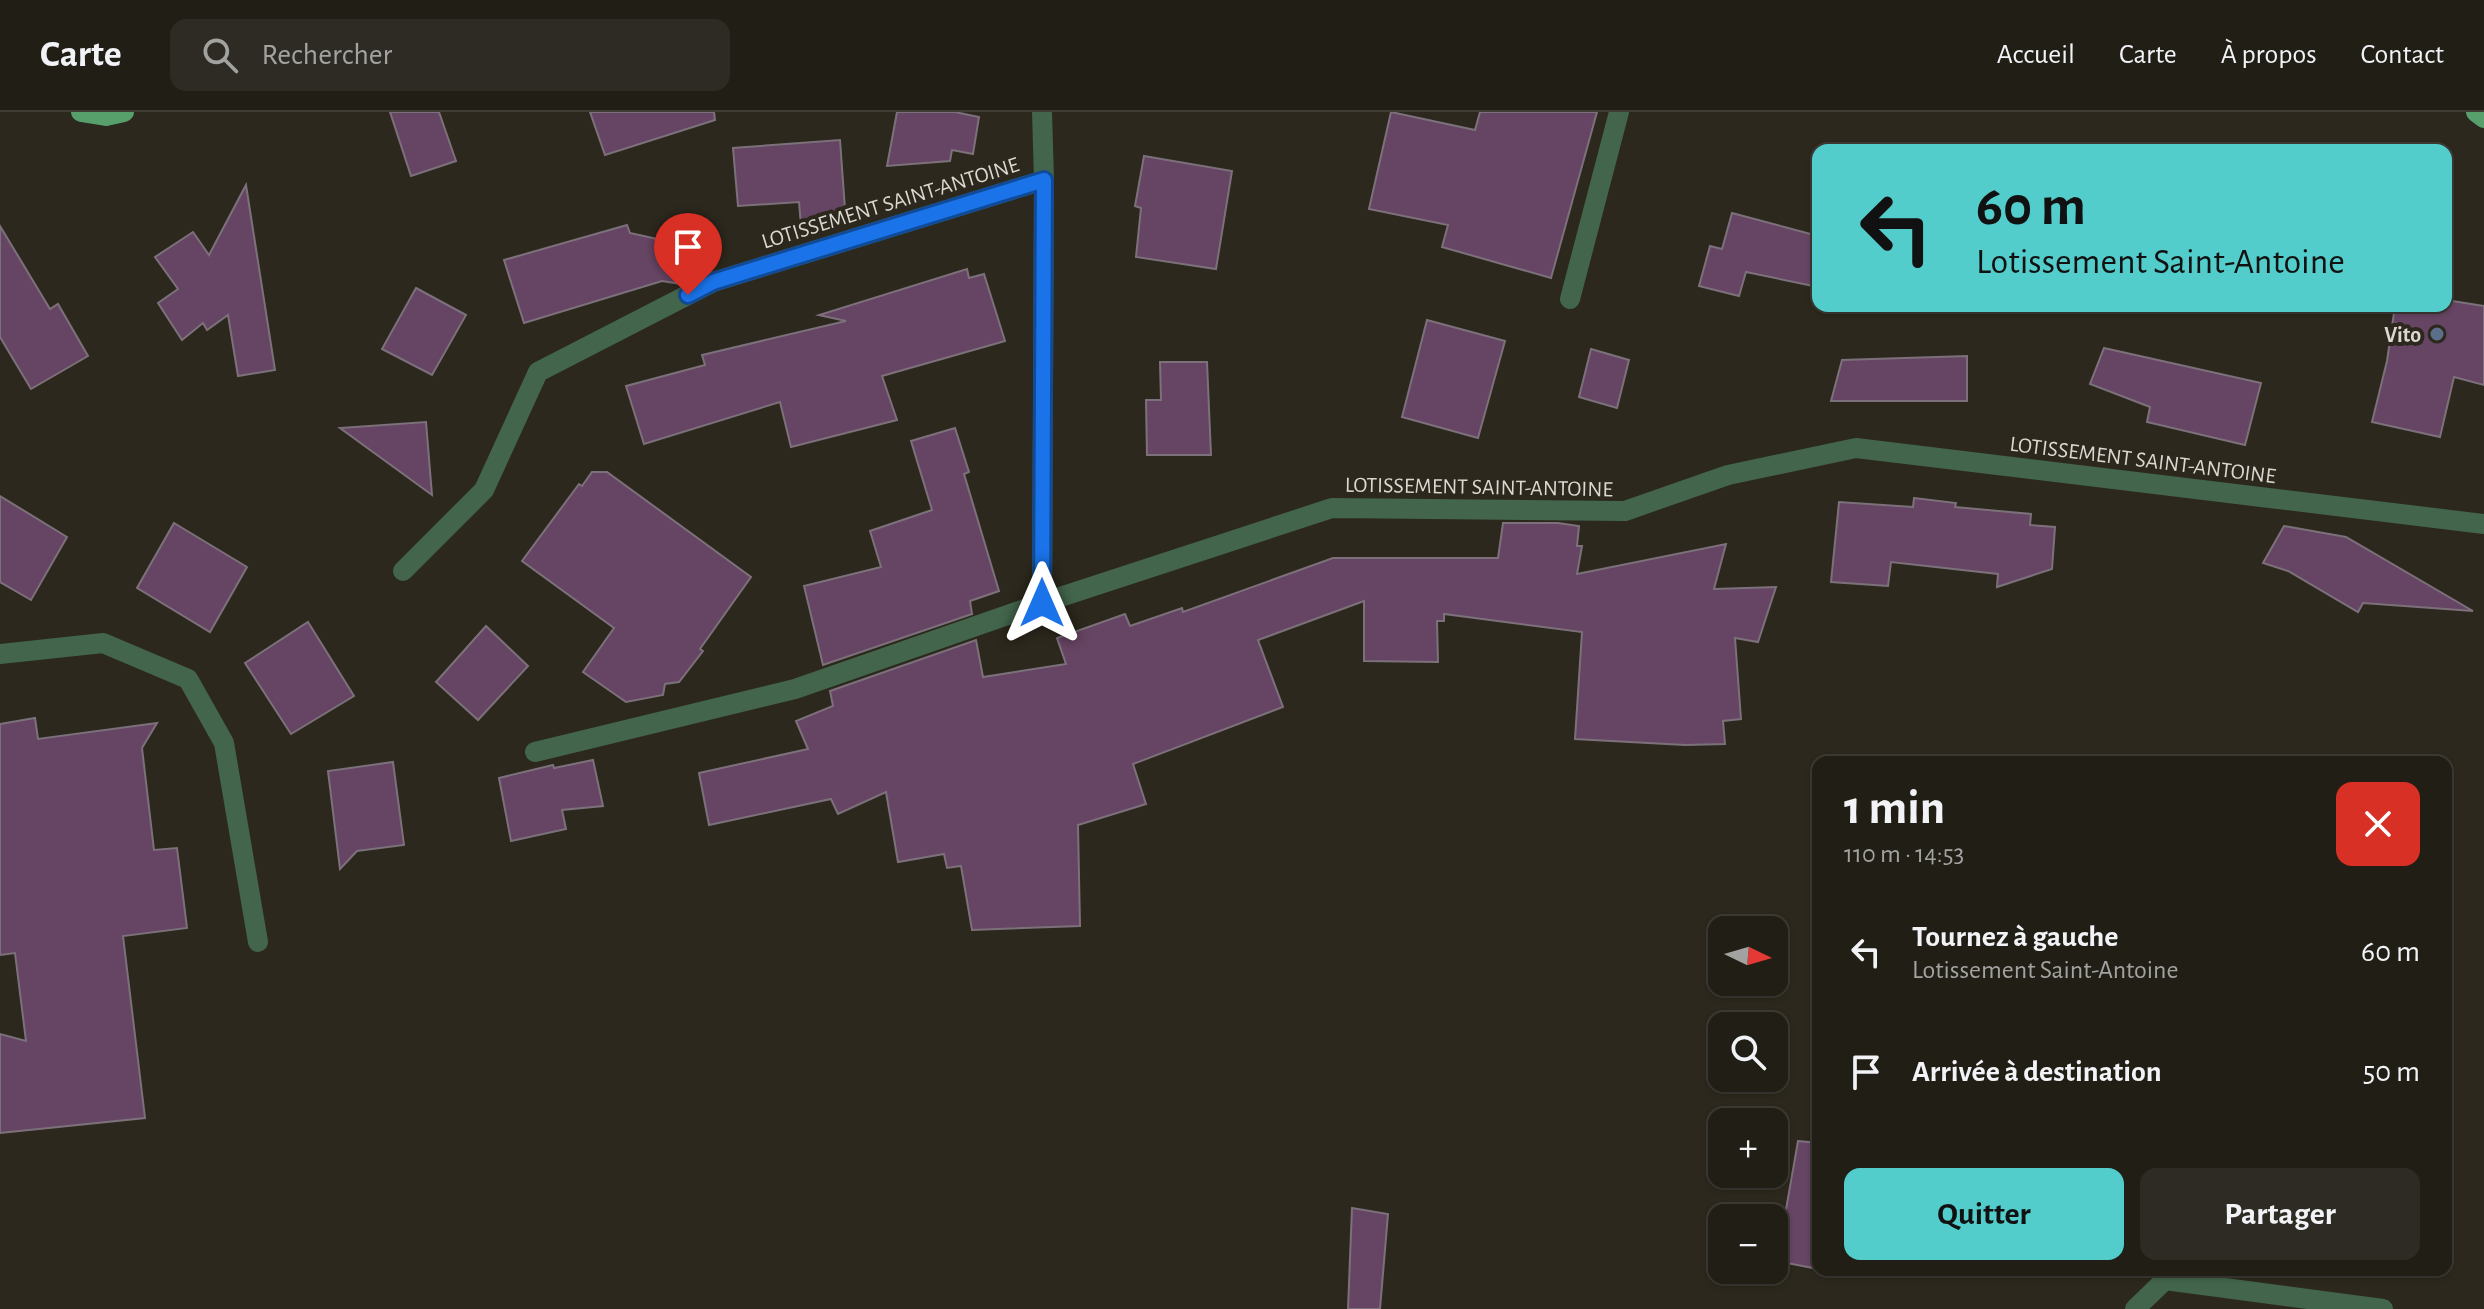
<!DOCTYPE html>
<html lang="fr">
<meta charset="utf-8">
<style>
:root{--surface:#211e16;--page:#2d2b23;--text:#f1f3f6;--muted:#a2a2a1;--line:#3e3c35;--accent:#53cdcb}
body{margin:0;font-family:"Alegreya Sans",sans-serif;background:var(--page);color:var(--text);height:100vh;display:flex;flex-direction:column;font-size:30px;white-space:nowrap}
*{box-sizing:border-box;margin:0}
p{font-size:26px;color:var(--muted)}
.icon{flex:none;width:44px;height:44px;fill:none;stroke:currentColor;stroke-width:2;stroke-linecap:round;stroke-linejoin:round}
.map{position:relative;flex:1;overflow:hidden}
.details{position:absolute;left:1812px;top:644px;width:640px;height:520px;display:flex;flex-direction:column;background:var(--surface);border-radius:16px;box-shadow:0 2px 6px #0004,0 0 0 2px var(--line)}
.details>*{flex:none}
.hud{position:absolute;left:1812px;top:32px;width:640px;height:168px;border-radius:16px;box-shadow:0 2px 6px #0004,0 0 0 2px var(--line);background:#53cdcb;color:#111;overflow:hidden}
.needle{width:52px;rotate:95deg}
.controls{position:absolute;left:1708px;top:804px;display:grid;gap:16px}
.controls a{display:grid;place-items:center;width:80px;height:80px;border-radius:16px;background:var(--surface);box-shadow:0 2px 6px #0004,0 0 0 2px var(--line);font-size:40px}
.pin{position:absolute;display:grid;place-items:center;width:68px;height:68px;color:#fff;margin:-82px -34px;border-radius:50% 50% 50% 0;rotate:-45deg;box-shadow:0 0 8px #0007}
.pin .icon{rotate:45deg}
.me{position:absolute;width:88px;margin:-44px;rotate:0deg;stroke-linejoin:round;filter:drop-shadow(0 0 6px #0008)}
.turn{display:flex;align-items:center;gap:28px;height:168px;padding:0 32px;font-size:36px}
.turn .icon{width:104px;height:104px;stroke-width:2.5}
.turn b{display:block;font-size:56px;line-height:68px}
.round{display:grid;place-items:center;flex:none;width:84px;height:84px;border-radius:16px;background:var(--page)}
.summary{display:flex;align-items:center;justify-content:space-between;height:136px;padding:0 32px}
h1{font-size:48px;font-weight:600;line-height:60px}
.primary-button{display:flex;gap:16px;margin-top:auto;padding:16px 32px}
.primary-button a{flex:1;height:92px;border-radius:16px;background:var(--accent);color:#111;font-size:32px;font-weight:600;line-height:92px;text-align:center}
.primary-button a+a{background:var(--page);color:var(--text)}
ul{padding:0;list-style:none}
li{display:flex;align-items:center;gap:24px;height:120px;padding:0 32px}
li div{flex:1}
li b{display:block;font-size:30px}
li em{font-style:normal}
header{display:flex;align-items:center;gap:48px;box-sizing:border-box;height:112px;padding:0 40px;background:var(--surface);border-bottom:2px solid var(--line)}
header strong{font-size:38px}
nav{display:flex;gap:44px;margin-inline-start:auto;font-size:28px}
.search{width:560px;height:72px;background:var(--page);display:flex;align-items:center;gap:20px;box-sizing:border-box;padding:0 28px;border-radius:16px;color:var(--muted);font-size:30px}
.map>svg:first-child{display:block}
.building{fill:#664463;stroke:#7c717b;stroke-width:2}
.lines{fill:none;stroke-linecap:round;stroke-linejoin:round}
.minor{stroke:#43654b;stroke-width:20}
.major{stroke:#58a06b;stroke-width:20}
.route-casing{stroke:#114b97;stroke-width:20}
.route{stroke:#1a73e8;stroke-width:14}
.service-dot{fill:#5c6f8a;stroke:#2c281d;stroke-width:3}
.labels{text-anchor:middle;stroke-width:8;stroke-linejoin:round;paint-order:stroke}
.street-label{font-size:22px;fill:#dbd8d1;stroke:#2c281d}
.poi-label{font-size:22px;font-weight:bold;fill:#dbd8d1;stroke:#2c281d;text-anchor:end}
</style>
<header>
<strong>Carte</strong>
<div class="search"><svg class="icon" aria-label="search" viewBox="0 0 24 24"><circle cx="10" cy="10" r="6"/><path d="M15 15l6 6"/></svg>Rechercher</div>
<nav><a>Accueil</a><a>Carte</a><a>À propos</a><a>Contact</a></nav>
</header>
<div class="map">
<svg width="2484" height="1197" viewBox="0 0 2484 1197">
<rect width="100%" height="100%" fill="#2c281d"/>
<g class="building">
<path d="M390 0H439L456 49 411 64Z"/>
<path d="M590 0H714L715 8 605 43Z"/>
<path d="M897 0H955L979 5 973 42 952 38 950 49 887 54Z"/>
<path d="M1391 0 1475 18 1480 0H1597L1551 166 1442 135 1448 113 1369 97Z"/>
<path d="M840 28 846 111 801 114 799 90 738 94 733 36Z"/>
<path d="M1144 44 1232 59 1216 157 1136 145 1141 96 1135 94Z"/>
<path d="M246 73 275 258 238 264 228 203 207 218 203 211 182 228 158 191 178 177 155 145 193 120 209 143Z"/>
<path d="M1732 101 1818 124V175L1746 160 1739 184 1699 174 1710 134 1722 137Z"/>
<path d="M627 113 630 121 689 134 681 172 662 169 524 211 504 148Z"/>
<path d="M0 114 50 197 58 192 88 244 31 277 0 225Z"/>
<path d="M967 157 969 166 984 162 1005 229 882 264 897 308 791 335 780 290 644 332 626 274 705 253 702 243 846 209 819 203Z"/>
<path d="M416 176 466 203 432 263 382 237Z"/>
<path d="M2446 188 2484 194V273L2454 265 2440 325 2372 310 2387 249 2395 194H2446Z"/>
<path d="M1427 208 1505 229 1478 326 1402 305Z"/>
<path d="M2104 236 2261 271 2245 333 2147 310 2150 295 2090 272Z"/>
<path d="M1591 237 1629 248 1617 296 1579 285Z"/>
<path d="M1967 244V289H1831L1842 248Z"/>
<path d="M1160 250H1207L1211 343H1147L1146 288H1161Z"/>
<path d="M426 310 432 383 340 316Z"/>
<path d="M955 316 969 360 964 362 999 479 970 489 972 502 823 553 804 474 881 455 870 419 932 398 911 329Z"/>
<path d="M592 360H607L751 465 700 537 703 539 679 570 665 572 663 583 626 590 583 560 614 516 522 449 579 372 582 374Z"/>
<path d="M0 384 67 425 31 488 0 470Z"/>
<path d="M1914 386 1956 391 1955 395 2031 402 2030 413 2055 415 2052 457 1997 475 1998 462 1891 450 1888 474 1831 470 1839 390 1913 395Z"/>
<path d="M174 411 247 455 210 520 137 476Z"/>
<path d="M1503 411H1558L1579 414 1577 434H1582L1577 462 1726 432 1714 477 1776 475 1758 530 1735 526 1741 607 1723 609 1725 632 1685 633 1575 627 1582 520 1444 502V509H1437L1438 550 1364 549V489L1258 528 1283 595 1133 652 1146 692 1078 713 1080 814 972 818 961 754 947 756 944 742 898 750 886 680 838 702 831 687 709 713 699 661 808 637 796 609 833 594 830 579 976 528 983 565 1066 552 1057 526 1125 502 1130 514 1182 496 1183 500 1333 446H1498Z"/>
<path d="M2284 414 2346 425 2473 499 2363 491 2358 500 2288 459 2263 451Z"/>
<path d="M308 510 354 584 291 622 245 551Z"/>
<path d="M486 514 528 554 478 608 436 570Z"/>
<path d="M35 606 38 627 157 611 142 636 154 738 177 736 187 816 123 824 145 1006 0 1021V922L26 929 15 841 0 843V612Z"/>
<path d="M593 648 603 694 562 698 566 717 511 729 499 666 553 653 554 656Z"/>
<path d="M393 650 404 733 357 739 340 757 328 659Z"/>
<path d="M1798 1029 1818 1031V1157L1777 1149Z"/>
<path d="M1352 1096 1388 1102 1380 1197H1348Z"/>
</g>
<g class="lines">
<g class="minor">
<path d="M1042 0 1044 68 1042 491"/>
<path d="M1570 187 1619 0"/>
<path d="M403 459 484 378 538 260 713 170 1044 68"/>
<path d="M0 542 103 531 188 567 224 631 258 830"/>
<path d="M535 640 795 577 1042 491 1332 396 1625 399 1728 363 1856 336 2484 412"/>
<path d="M2135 1197 2165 1168 2383 1197"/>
</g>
<g class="major">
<path d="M81 0 106 4 124 0"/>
<path d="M2476 0 2484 6"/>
</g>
</g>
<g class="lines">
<g class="route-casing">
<path id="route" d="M688 183 713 170 1044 68 1042 491"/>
</g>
<use href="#route" class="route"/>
</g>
<circle class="service-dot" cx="2437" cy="222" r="8"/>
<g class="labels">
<g class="street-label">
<text transform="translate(890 90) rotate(-17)" y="8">LOTISSEMENT SAINT-ANTOINE</text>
<text transform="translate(2143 347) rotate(7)" y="8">LOTISSEMENT SAINT-ANTOINE</text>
<text transform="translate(1479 374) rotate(1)" y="8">LOTISSEMENT SAINT-ANTOINE</text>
</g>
<g class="poi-label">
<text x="2421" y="230">Vito</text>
</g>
</g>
</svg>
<div class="controls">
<a><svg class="needle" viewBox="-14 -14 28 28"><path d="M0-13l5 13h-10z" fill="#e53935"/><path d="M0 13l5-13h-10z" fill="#a2a2a1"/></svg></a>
<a><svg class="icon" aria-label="search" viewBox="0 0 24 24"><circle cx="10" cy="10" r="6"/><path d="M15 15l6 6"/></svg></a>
<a>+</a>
<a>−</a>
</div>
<div class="pin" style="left:688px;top:183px;background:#d93025"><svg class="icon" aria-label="arrive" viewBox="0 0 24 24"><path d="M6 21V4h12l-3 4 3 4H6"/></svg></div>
<svg class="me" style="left:1042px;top:491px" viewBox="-20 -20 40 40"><path d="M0-17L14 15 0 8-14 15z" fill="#1a73e8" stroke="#fff" stroke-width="4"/></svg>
<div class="hud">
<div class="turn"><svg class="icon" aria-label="left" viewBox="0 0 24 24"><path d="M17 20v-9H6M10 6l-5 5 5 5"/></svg><div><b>60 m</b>Lotissement Saint-Antoine</div></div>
</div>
<section class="details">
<div class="summary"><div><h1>1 min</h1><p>110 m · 14:53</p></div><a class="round" style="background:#d93025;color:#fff"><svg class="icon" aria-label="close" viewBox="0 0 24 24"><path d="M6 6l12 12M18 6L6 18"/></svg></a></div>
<ul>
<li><svg class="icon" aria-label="left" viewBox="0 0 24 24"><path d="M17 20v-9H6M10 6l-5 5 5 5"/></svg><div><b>Tournez à gauche</b><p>Lotissement Saint-Antoine</p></div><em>60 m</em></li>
<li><svg class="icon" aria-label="arrive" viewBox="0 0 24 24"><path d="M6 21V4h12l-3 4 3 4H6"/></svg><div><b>Arrivée à destination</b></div><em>50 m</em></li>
</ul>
<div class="primary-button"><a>Quitter</a><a>Partager</a></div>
</section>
</div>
